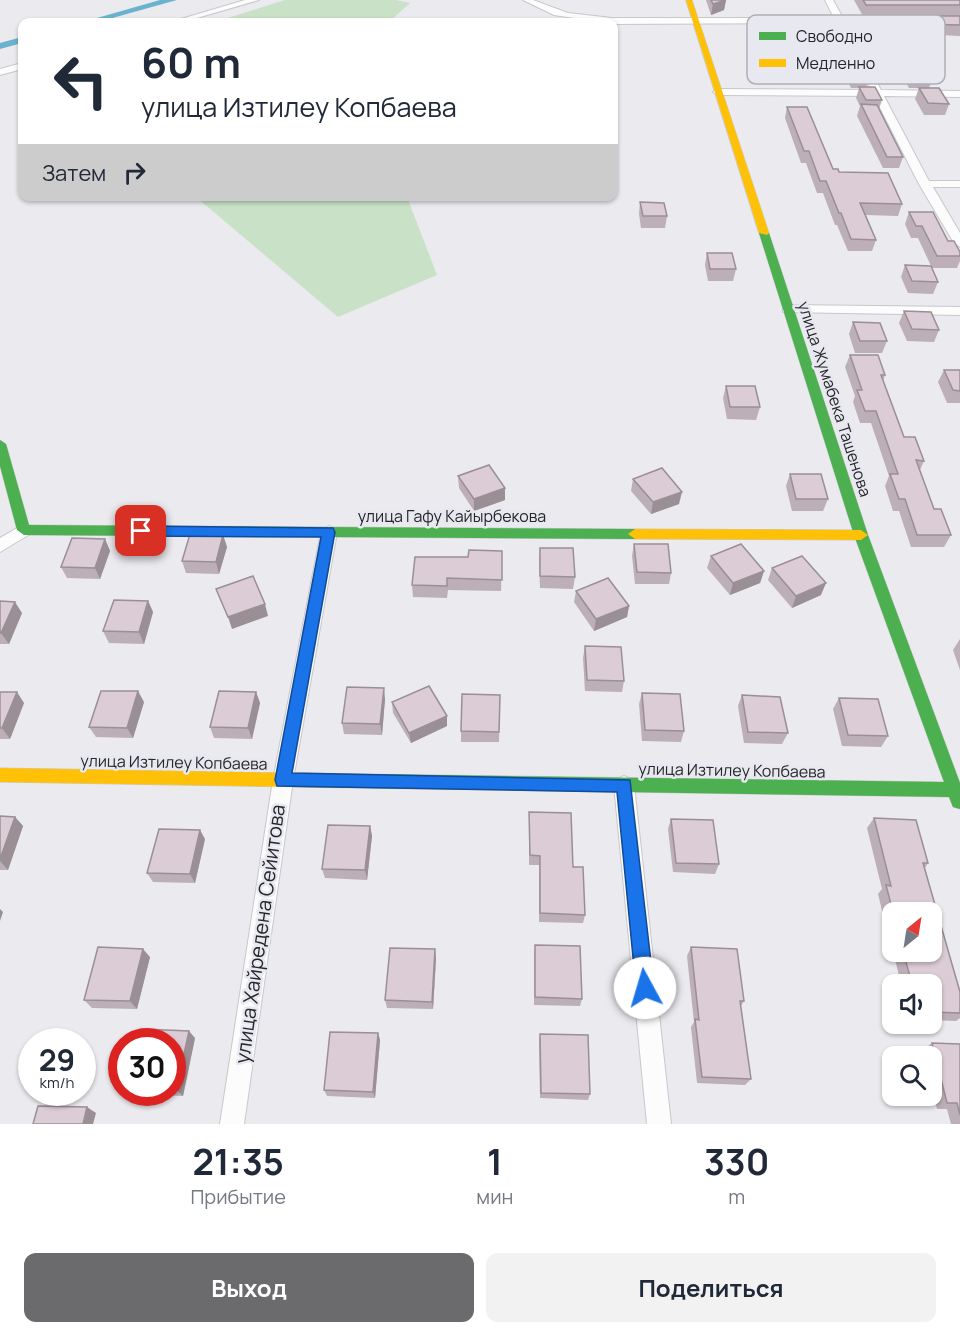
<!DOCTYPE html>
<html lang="ru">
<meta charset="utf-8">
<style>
:root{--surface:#fff;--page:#f2f2f3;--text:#1f2937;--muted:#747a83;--accent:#6b6b6e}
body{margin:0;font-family:Manrope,sans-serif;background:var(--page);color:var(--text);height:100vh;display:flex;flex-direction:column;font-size:22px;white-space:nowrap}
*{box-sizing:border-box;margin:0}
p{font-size:20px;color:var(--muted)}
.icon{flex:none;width:33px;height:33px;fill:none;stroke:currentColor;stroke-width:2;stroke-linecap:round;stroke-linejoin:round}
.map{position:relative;height:1124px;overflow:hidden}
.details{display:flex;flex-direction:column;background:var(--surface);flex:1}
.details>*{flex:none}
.top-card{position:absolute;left:18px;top:18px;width:600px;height:183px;border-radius:12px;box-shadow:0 2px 4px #0004;background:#fff;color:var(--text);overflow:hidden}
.needle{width:39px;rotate:30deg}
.controls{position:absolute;left:882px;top:902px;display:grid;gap:12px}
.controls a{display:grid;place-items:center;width:60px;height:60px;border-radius:12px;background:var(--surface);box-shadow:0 2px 4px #0004;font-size:30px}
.speed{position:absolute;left:18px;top:1028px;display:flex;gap:12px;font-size:30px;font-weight:700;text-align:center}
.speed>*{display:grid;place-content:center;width:78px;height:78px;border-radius:50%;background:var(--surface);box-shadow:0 2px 4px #0004;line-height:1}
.speed small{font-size:15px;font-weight:400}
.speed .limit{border:9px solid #d22;background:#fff;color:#111}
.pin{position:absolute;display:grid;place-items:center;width:51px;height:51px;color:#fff;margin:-26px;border-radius:12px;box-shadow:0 3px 9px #0006}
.me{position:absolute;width:66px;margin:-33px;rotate:354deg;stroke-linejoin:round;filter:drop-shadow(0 0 4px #0008)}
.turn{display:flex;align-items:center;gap:21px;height:126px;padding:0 24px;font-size:27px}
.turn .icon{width:78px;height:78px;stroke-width:2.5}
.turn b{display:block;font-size:42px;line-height:51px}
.then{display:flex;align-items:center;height:57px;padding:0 24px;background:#0003;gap:12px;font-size:22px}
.eta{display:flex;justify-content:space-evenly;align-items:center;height:102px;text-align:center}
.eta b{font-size:36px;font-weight:700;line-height:42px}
.button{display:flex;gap:12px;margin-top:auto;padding:12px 24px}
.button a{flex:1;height:69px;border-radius:12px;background:var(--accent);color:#fff;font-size:24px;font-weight:700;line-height:69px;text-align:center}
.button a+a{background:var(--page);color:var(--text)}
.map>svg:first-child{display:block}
.green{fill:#c9e2c7}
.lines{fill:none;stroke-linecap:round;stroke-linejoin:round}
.canal{fill:#6ab3ce;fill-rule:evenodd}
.street-casing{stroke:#c8c8cb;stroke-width:2}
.fast-casing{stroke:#c8c8cb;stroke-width:1}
.slow-casing{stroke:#c8c8cb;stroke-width:1}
.street{fill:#fcfcfd;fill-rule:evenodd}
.fast{fill:#4caf50;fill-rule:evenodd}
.slow{fill:#ffc107;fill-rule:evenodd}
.wall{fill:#bdafb7}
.shaded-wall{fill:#9a8f95}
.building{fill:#dcccd5;stroke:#9a8f95;stroke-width:1.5}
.route{fill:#1a73e8;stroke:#114b97;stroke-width:1.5}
.labels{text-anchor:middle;stroke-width:5;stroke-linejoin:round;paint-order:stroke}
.street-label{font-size:16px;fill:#262629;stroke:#e8e8f1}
.near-street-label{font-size:20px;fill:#262629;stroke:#e8e8f1}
.key{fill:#e8e8f1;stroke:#aeaeb5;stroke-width:1.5}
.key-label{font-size:16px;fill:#262629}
</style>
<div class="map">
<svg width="960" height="1124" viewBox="0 0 960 1124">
<rect width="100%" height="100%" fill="#eaeaef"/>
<g class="green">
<path d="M285 0H396L410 3 389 22H215Z"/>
<path d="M196 197H407L437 275 338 317Z"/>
</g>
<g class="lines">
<g class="canal">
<path d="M160 0H177L98 22H83Z"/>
<path d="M22 37V43L0 49V43Z"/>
</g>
<g class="street-casing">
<g id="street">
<path d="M245 0H259L183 22H171Z"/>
<path d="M523 0H533L568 13 612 18H834L825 0H833L843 18H896V22L893 23H845L881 90 960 91V97L884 96 929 181H960V187H933L960 233V247L954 243 919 184 874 96 718 95 713 92 718 89 871 90 837 23 614 24 554 15Z"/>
<path d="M22 63V69L0 75V69Z"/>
<path d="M788 305 960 307V315L783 312V306Z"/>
<path d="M24 524 32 530 30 534 0 552V538Z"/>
<path d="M329 526 337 532 293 780 244 1124H220L273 780 321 532Z"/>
<path d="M624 776 631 779 634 785 671 1124H647L614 785 617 779Z"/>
</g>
</g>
<g class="fast-casing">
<g id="fast">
<path d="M764 230 769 233 868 535 960 783V809L953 807 949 797 293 787 287 785 285 780 287 775 293 773 944 782 854 535 759 233Z"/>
<path d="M0 440 6 444 29 525 635 529 642 534 635 539 24 535 17 530 0 466Z"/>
</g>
</g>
<g class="slow-casing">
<g id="slow">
<path d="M686 0H692L769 233 767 235 759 233Z"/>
<path d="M635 529 861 530 868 535 861 540 635 539 628 534Z"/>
<path d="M0 768 293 773 299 775 301 780 299 785 293 787 0 782Z"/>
</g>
</g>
<use href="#street" class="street"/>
<use href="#fast" class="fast"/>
<use href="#slow" class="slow"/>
</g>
<g class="wall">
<path d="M706 0H726L724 10 711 15Z"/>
<path d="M854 0H960V36L918 34V36L873 33 869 26 872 16H863Z"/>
<path d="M810 16 838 37 835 48 817 47 807 26Z"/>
<path d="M846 60 870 77 866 87 882 100 879 109 903 157 899 168H883L857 116 860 106 856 98 859 88H851L843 71Z"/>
<path d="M905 64 933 77 929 88 949 104 945 115H924L915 99 919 88H909L902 75Z"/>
<path d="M787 107 833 169 902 204 898 216 866 215 876 240 872 251H848L837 225H835L823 193H817L806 163H801L785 118Z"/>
<path d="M640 202 667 216 665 228H641L639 214Z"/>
<path d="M909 212 948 241 960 252V261L957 268H932L918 238H911L905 224Z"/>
<path d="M707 253 736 269 733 281H708L705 265Z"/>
<path d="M905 265 938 282 933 294 908 293 901 277Z"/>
<path d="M904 311 939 330 934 342 907 341 899 323Z"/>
<path d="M853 322 887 341 882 353H855L849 334Z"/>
<path d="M850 355 885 375 883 381 904 437 924 461 920 470 934 509 951 535 944 547H911L899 511H893L885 486 889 476 871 423H860L853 402 855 396 845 367Z"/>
<path d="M944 370H960V403H947L938 382Z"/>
<path d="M726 386 760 407 756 420 727 419 723 398Z"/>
<path d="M790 474 828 499 823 511H792L786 486Z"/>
<path d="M458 476 505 488V500L474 511 459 488Z"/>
<path d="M633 479 679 504 651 514 631 491Z"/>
<path d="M223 535 227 547 219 574 186 573 182 561Z"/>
<path d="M105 539 110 551 100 579 67 578 61 567Z"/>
<path d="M634 544 671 573 669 584H635L632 556Z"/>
<path d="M540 548 575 577 573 589 540 588 539 559Z"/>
<path d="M502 551 501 591 448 590 447 598 413 597 412 585 468 557Z"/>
<path d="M711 556 764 571 760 583 730 595 707 568Z"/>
<path d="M772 568 821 595 792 608 768 580Z"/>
<path d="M576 591 629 606 627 617 594 631 574 602Z"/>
<path d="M0 601 22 613 9 644H0Z"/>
<path d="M148 601 153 612 144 644 109 643 103 631Z"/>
<path d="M960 639V670L953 650Z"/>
<path d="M585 646 624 681 622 692 585 691 583 658Z"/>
<path d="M0 692 24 703 10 739H0Z"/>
<path d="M256 692 260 703 252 739 214 738 210 727Z"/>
<path d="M642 693 684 731 681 742 642 741 639 704Z"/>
<path d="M500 695 499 742H461V731Z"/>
<path d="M742 695 788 733 782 744 744 743 738 706Z"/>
<path d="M839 698 888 736 881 747 842 746 833 709Z"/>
<path d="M385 699 382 735 344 734 342 723Z"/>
<path d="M144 702 133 738 96 737 89 727Z"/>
<path d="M392 702 447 726 411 743 393 713Z"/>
<path d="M529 812 573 867 585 915 583 923 539 922V865H529Z"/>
<path d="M0 816 15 817 23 826 8 870H0Z"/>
<path d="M874 818 928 863 925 868 960 992V1018L956 1021 932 1020V984H901L893 951H932L892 912V951L878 894 882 889 867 828Z"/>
<path d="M671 819 719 864 715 874 673 872 668 829Z"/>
<path d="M370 826 372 836 367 880 325 878 322 869Z"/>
<path d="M205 839 195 883 153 882 147 873Z"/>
<path d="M535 945 582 999 580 1006 534 1005V953Z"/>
<path d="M691 947 744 1001 741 1006 751 1079 745 1085 697 1083 691 1027 694 1022 687 956Z"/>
<path d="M150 957 137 1009 92 1008 84 1000Z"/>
<path d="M436 958 433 1009 387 1008 385 1000Z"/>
<path d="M378 1033 380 1040 375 1098 327 1096 324 1090Z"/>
<path d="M540 1034 590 1094 588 1100 540 1098 539 1041Z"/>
<path d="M195 1038 183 1096 135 1094 133 1092H172V1041Z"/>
<path d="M932 1043 960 1044V1124H951L947 1109H937L932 1086V1056H924L923 1050Z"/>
</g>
<g class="shaded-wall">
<path d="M726 0 724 10 711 15 713 4Z"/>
<path d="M505 488V500L474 511V499Z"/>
<path d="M682 492 679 504 651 514 653 502Z"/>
<path d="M223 535 227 547 219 574 216 562Z"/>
<path d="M105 539 110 551 100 579 95 568Z"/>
<path d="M764 571 760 583 730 595 733 583Z"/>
<path d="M826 583 821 595 792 608 796 596Z"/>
<path d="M148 601 153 612 144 644 139 632Z"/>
<path d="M15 602 22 613 9 644 1 633Z"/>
<path d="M265 604 268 616 232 629 228 617Z"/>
<path d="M629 606 627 617 594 631 596 619Z"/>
<path d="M384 688 385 699 382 735 380 724Z"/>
<path d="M138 691 144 702 133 738 127 728Z"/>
<path d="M17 692 24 703 10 739 2 728Z"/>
<path d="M256 692 260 703 252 739 248 728Z"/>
<path d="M447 716V726L411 743 409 733Z"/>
<path d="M15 817 23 826 8 870 0 861V859Z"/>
<path d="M370 826 372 836 367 880 365 870Z"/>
<path d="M200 830 205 839 195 883 190 874Z"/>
<path d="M0 909 3 912 0 921Z"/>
<path d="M143 949 150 957 137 1009 130 1001Z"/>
<path d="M435 949 436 958 433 1009 432 1002Z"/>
<path d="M189 1031 195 1038 183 1096 176 1090Z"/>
<path d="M378 1033 380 1040 375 1098 373 1092Z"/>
<path d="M87 1107 96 1113 93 1124H83Z"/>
</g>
<g class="building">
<path d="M711 0H726L713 4Z"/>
<path d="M863 0H960V5H866Z"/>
<path d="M872 16H960V25L920 24 921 26 876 23Z"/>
<path d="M859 87H875L882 100H866Z"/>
<path d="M919 88H939L949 104 928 103Z"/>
<path d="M861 104 877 105 903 157H887Z"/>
<path d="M787 107H807L833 169H838L839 172 888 173 902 204 860 203 876 240 851 239 841 213H839L826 181H820L809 151H804Z"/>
<path d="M640 202 664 203 667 216H643Z"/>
<path d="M909 212H933L948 241H954L960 252V256H937L922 226H916Z"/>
<path d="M707 253H732L736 269H710Z"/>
<path d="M905 265 931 266 938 282 912 281Z"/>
<path d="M904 311 931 312 939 330 912 329Z"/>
<path d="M853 322 880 323 887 341H860Z"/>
<path d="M850 355H878L885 375H881L904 437H915L924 461 916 460 934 509H941L951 535H917L905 499H899L890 474H898L876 411H865L857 390H862Z"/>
<path d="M944 370H960V391L953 390Z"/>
<path d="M726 386H755L760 407H730Z"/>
<path d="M489 465 505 488 474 499 458 476Z"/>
<path d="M662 468 682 492 653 502 633 479Z"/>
<path d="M790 474H821L828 499H796Z"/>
<path d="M190 534 223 535 216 562 182 561Z"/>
<path d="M72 538 105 539 95 568 61 567Z"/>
<path d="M634 544H668L671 573 637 572Z"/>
<path d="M741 544 764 571 733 583 711 556Z"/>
<path d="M540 548H573L575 577 540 576Z"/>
<path d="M469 550 502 551V580L447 578V586L412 585 415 557H468Z"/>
<path d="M802 556 826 583 796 596 772 568Z"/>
<path d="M253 576 265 604 228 617 216 589Z"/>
<path d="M608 578 629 606 596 619 576 591Z"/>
<path d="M114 600 148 601 139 632 103 631Z"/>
<path d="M0 601 15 602 1 633H0Z"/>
<path d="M585 646 621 647 624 681 587 680Z"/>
<path d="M429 686 447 716 409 733 392 702Z"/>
<path d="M347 687 384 688 380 724 342 723Z"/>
<path d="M101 691H138L127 728 89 727Z"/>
<path d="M219 691 256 692 248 728 210 727Z"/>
<path d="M0 692H17L2 728H0Z"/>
<path d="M642 693 680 694 684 731 645 730Z"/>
<path d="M462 694 500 695 499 732 461 731Z"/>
<path d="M742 695 780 697 788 733 748 732Z"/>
<path d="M839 698 878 699 888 736 848 735Z"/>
<path d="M529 812 571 813 573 867H583L585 915 540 913V856L530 855Z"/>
<path d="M0 816 15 817 0 859Z"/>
<path d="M874 818 916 820 928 863H923L960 992V1013L932 1012V984H912L903 951H932V912H893L886 885 891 886Z"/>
<path d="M671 819 713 820 719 864 676 863Z"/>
<path d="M328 825 370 826 365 870 322 869Z"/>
<path d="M159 829 200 830 190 874 147 873Z"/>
<path d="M535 945 580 946 582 999 535 997Z"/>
<path d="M98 947 143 949 130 1001 84 1000Z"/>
<path d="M691 947 737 949 744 1001H740L751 1079 702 1077 695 1019 699 1020Z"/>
<path d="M390 948 435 949 432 1002 385 1000Z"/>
<path d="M141 1029 189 1031 176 1090 172 1089V1041H138Z"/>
<path d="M330 1032 378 1033 373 1092 324 1090Z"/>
<path d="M540 1034 588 1035 590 1094 541 1093Z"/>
<path d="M932 1043 960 1044V1115L957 1103H947Z"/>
<path d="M38 1106 87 1107 83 1124H33Z"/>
</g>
<path class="route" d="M141 526 333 528 335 532 292 773 630 780 654 988 652 995 645 998 638 995 636 988 617 792 277 786 275 780 321 537 141 536 135 531Z"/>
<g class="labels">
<g class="street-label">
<text transform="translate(835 399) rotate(72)" y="6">улица Жумабека Ташенова</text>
<text x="452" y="522">улица Гафу Кайырбекова</text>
<text transform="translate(174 762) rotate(1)" y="6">улица Изтилеу Копбаева</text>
<text transform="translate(732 770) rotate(1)" y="6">улица Изтилеу Копбаева</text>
</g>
<g class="near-street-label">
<text transform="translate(260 934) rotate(-82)" y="7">улица Хайредена Сейитова</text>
</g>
</g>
<rect x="747" y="15" width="198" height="69" rx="9" class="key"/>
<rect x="759" y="32" width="27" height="8" fill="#4caf50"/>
<rect x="759" y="59" width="27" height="8" fill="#ffc107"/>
<g class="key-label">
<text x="796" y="42">Свободно</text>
<text x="796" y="69">Медленно</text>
</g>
</svg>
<div class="controls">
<a><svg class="needle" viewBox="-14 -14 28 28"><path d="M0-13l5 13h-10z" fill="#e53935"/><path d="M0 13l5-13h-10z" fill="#747a83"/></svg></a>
<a><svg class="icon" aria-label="sound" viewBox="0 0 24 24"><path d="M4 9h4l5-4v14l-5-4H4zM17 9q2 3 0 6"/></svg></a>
<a><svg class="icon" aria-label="search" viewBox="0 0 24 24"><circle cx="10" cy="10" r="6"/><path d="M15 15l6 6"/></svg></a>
</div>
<div class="speed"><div>29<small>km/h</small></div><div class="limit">30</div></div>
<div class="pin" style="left:141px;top:531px;background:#d93025"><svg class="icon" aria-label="arrive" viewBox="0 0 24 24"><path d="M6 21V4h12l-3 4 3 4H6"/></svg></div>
<svg class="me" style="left:645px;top:988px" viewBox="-20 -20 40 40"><circle r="19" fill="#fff"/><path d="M0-13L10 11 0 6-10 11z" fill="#1a73e8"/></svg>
<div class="top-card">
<div class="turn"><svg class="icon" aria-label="left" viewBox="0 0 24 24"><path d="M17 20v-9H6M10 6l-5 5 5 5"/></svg><div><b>60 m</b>улица Изтилеу Копбаева</div></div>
<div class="then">Затем<svg class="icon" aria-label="right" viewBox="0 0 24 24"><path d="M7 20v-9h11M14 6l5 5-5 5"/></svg></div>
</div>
</div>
<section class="details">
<div class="eta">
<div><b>21:35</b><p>Прибытие</p></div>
<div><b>1</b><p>мин</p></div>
<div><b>330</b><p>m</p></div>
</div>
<div class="button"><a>Выход</a><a>Поделиться</a></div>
</section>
